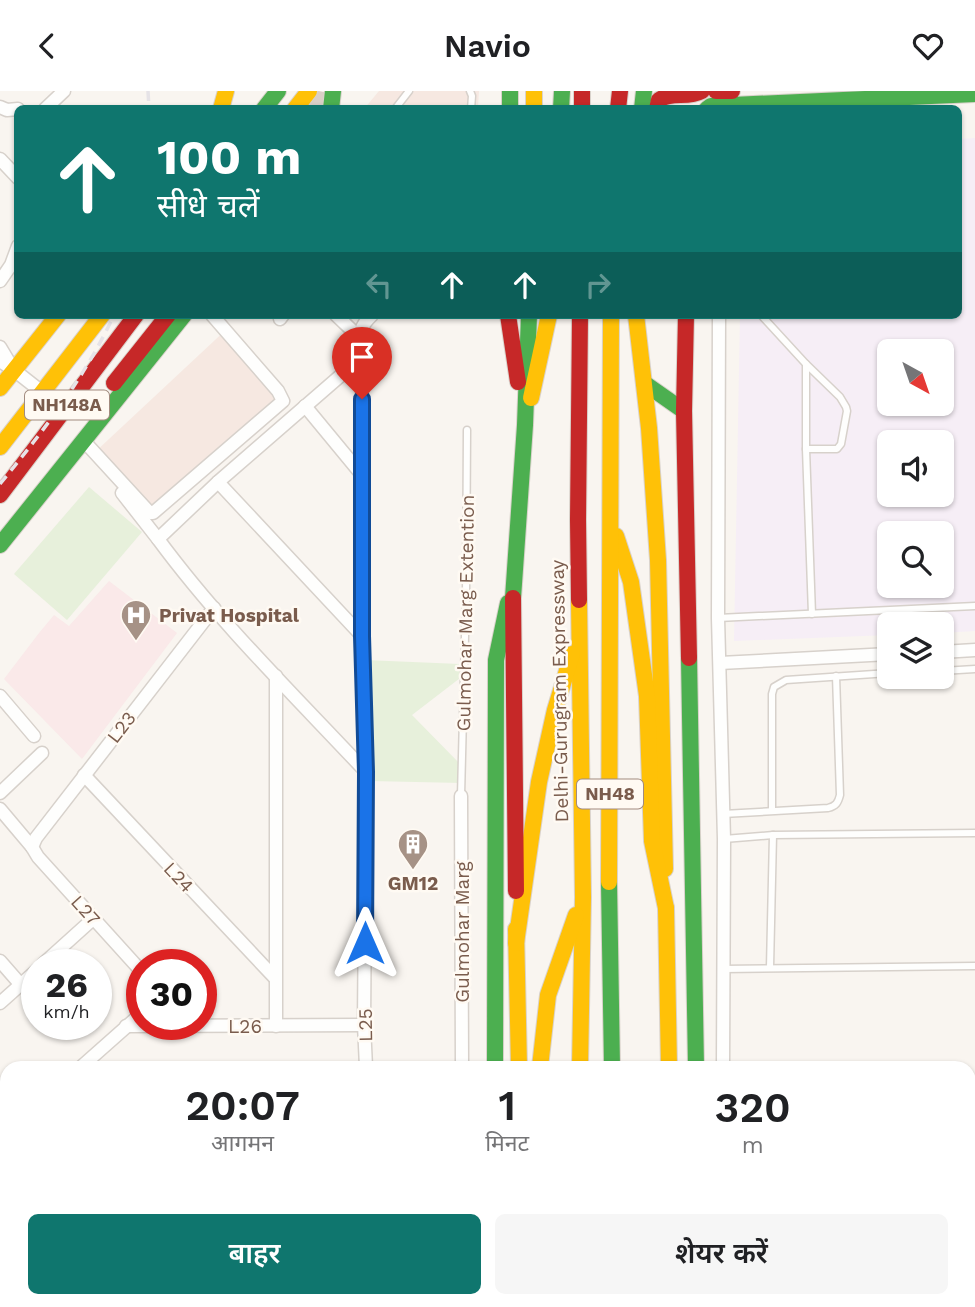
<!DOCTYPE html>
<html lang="hi">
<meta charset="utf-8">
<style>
:root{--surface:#fff;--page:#f6f6f6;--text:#202124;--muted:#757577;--accent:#0f766e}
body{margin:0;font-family:"Work Sans","Noto Sans Devanagari",sans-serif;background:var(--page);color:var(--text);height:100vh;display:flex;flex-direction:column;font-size:26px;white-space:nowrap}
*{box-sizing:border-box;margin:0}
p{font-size:23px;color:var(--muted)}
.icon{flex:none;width:38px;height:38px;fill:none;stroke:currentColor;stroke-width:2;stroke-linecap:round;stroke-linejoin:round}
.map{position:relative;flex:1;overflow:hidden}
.details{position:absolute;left:0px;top:970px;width:976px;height:247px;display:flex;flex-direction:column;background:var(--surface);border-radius:21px 21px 0 0;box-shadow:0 2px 5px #0004}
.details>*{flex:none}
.top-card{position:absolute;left:14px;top:14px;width:948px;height:214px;border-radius:10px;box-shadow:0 2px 5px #0004;background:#0f766e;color:#fff;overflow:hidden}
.needle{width:46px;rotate:140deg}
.controls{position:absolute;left:877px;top:248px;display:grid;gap:14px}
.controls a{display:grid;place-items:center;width:77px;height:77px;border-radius:10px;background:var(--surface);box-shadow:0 2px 5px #0004;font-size:35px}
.speed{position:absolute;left:21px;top:858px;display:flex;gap:14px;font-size:35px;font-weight:700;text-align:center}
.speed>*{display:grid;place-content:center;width:91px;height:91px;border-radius:50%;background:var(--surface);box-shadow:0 2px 5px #0004;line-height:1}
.speed small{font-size:18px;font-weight:400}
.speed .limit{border:10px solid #d22;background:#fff;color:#111}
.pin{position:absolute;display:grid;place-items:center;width:60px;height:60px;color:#fff;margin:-72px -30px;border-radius:50% 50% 50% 0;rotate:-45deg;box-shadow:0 0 7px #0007}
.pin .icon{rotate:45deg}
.me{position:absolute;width:77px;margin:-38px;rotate:0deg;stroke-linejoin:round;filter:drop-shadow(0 0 5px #0008)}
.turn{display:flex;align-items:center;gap:24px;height:147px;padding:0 28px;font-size:32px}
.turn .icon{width:91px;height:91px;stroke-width:2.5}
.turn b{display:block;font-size:49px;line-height:60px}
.lanes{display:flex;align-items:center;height:66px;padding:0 28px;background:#0003;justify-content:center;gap:35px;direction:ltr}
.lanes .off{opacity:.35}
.eta{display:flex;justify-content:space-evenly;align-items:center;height:119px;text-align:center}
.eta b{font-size:42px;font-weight:600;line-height:49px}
.action{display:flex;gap:14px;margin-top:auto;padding:14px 28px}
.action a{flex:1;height:80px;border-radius:10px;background:var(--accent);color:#fff;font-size:28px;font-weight:600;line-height:80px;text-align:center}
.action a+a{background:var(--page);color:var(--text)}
header{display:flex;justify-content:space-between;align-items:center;height:91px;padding:0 28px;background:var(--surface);font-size:32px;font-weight:600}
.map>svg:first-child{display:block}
.commercial{fill:#f6e8e1}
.education{fill:#f6eef6;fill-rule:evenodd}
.medical{fill:#fae9e9}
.green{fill:#e7f0db}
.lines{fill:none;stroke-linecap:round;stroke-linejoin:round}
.secondary-tunnel{stroke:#d9cfc7;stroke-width:18;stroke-dasharray:18 9;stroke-linecap:butt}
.lane-casing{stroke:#d7d1cb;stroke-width:9}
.street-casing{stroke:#d7d1cb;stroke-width:15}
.fast-casing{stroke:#d9d2cb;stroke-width:18}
.slow-casing{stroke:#d9d2cb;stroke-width:18}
.jam-casing{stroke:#d9d2cb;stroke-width:18}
.lane{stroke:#fefefd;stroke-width:6}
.street{stroke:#fefefd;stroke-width:12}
.fast{stroke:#4caf50;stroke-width:16}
.slow{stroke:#ffc107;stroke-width:16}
.jam{stroke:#c62828;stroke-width:16}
.rail{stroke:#e6e3e7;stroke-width:3.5;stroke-dasharray:10 7;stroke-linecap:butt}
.route-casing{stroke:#114b97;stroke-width:18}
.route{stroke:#1a73e8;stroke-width:12}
.labels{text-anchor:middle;stroke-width:5;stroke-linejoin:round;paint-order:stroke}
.shield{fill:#fffaf3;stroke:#a28b7f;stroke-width:2}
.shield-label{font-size:18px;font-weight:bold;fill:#7a5c4d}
.street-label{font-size:19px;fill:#7a5c4d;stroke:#fffaf3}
.poi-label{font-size:19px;font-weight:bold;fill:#7a5c4d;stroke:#fffaf3;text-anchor:start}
</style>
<header><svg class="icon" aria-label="back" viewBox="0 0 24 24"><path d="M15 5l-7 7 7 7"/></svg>Navio<svg class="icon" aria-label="heart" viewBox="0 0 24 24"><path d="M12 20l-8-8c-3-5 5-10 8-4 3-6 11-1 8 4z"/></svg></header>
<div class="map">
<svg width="975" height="1216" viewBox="0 0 975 1216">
<rect width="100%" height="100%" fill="#f9f5f0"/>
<g class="commercial">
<path d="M379 0H479L478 17 364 18Z"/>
<path d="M230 235 291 309 149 428 94 362Z"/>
</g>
<path class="education" d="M975 47V540L942 542V534H889V544L734 550 740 224H959V48ZM889 261H942V313H889ZM889 352H942V404H889ZM889 443H942V495H889Z"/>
<path class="medical" d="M109 490 177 542 82 668 4 588 39 542 54 524 69 535Z"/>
<g class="green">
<path d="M89 396 142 441 67 529 14 483Z"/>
<path d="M365 569 460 573 464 584 412 624 462 675V692L369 690Z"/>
</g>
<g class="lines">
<path class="secondary-tunnel" d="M317 18 321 0"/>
<g class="lane-casing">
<g id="lane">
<path d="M470 0 472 5 471 18"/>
<path d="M395 18 409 0"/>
<path d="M761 224 806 273V358L812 523"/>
<path d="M806 358H837L841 353 847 320 846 316 840 306 806 273"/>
<path d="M718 527 975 515"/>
<path d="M942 580 975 578"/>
<path d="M461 705 466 505 467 339"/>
<path d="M772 719V603L774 596 786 589 889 582"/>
<path d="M723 723 828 717C836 715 838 712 840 704L836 585"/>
<path d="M724 748 773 744 975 742"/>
<path d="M770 876 773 744"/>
<path d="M723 878 975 875"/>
<path d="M970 1042H975"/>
</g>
</g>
<g class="street-casing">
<g id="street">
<path d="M0 16 7 19 18 18"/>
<path d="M45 18 64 0"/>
<path d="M0 68 18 87"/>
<path d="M0 190 11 174 18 155"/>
<path d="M336 224 360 247"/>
<path d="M719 224 718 527 724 748 723 976"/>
<path d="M280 228 283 224"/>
<path d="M0 256 12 276"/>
<path d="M362 266V545L366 681 364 934 366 976"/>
<path d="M0 270 14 279 42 301"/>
<path d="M305 315 362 384"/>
<path d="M83 349 150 422H153L283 310 278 300 212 224"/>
<path d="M218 391 362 545"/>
<path d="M122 402 158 448"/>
<path d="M942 561 975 559"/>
<path d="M720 572 889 563"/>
<path d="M0 605 34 645"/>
<path d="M366 681C295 605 220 532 158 448L218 391 362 266C360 246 356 239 372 224"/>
<path d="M84 684 275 887"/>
<path d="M0 702 42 662"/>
<path d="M461 705 462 976"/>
<path d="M0 718 32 756 38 766 142 881"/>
<path d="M32 756 36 747 214 517"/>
<path d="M0 870 21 894"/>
<path d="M43 873 94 827"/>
<path d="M0 912 37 879"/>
<path d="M126 935 364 934"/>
<path d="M276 935V585"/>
<path d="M81 976 142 922"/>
<path d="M0 1029 7 1030"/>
<path d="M0 1068 7 1071"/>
<path d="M0 1190 3 1189 7 1191"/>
<path d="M32 1209 34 1216"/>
<path d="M133 1209 139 1216"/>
<path d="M237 1209 243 1216"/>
<path d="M346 1216V1209"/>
<path d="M462 1216V1209"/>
<path d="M721 1216V1209"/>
</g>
</g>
<g class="fast-casing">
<g id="fast">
<path d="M510 0V18"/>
<path d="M264 18 278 0"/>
<path d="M331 18 333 0"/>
<path d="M561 18 562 0"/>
<path d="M642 18 644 0"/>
<path d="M707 18 711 15 975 3"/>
<path d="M644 292 684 320"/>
<path d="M0 454 184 224"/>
<path d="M513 507 525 334 529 224"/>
<path d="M689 567 696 976"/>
<path d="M609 791 612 976"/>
<path d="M495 976 496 569 508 512"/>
<path d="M547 1209V1216"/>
<path d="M610 1209V1216"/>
<path d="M652 1216 654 1209"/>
</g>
</g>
<g class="slow-casing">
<g id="slow">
<path d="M534 0V18"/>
<path d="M221 18 226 0"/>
<path d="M295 18 309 0"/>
<path d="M636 224 649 337 658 469 665 778"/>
<path d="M0 297 58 224"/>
<path d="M531 307 549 224"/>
<path d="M0 356 102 224"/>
<path d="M616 445 631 491 647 605 652 750 666 817"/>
<path d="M579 509 583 806 580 976"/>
<path d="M609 791 611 224"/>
<path d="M666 817 669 976"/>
<path d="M516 838 519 976"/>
<path d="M516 852 539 691 555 619 572 563"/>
<path d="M540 976 548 904 576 824"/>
<path d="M522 1209 523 1216"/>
<path d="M579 1209V1216"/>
<path d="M634 1209 635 1216"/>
</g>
</g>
<g class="jam-casing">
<g id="jam">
<path d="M582 0V18"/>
<path d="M716 0H732"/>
<path d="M618 18 620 0"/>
<path d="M657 18 659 9C672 0 687 8 702 0"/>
<path d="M508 224 518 291"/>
<path d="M686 224 684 320 689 567"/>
<path d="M114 292 168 224"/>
<path d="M0 404 136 224"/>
<path d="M513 507 516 800"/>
<path d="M579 509 578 429 580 224"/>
</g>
</g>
<use href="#lane" class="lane"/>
<use href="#street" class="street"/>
<use href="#fast" class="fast"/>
<use href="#slow" class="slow"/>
<use href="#jam" class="jam"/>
<g class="rail">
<path d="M148 0 149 18"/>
<path d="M0 393C44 339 84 288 114 224"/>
</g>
</g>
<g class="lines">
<g class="route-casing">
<path id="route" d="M362 308V545L366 681 365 852"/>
</g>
<use href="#route" class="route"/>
</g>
<defs>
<g id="hospital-pin" transform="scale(1.575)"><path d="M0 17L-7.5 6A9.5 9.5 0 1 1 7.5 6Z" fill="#a69286" stroke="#fffaf3"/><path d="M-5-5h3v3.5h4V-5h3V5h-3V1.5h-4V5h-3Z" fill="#fff"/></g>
<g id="building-pin" transform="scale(1.575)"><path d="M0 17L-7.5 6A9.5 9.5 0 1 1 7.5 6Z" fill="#a69286" stroke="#fffaf3"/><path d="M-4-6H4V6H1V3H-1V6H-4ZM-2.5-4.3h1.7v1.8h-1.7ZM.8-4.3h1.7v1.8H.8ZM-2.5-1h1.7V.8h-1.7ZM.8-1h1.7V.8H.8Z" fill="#fff"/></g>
</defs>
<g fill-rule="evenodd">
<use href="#hospital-pin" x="136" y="524"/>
<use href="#building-pin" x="413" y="753"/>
</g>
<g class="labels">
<g class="shield">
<rect x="25" y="299.5" width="84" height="29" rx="5"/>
<rect x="577" y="688.5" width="66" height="29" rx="5"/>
</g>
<g class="shield-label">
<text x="67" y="320">NH148A</text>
<text x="610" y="709">NH48</text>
</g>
<g class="street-label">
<text transform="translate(465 522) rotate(-89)" y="7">Gulmohar Marg Extention</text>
<text transform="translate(559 600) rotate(-91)" y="7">Delhi-Gurugram Expressway</text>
<text transform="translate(121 636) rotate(-52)" y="7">L23</text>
<text transform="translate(179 786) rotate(47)" y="7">L24</text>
<text transform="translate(86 819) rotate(48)" y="7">L27</text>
<text transform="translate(462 841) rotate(-90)" y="7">Gulmohar Marg</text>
<text transform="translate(365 934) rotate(-91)" y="7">L25</text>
<text x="245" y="942">L26</text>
</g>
<g class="poi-label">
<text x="159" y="531">Privat Hospital</text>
<text x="413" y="799" text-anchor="middle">GM12</text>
</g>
</g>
</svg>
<div class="controls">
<a><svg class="needle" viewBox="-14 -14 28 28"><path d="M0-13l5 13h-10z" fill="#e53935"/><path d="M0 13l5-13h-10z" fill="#757577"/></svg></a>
<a><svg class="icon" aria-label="sound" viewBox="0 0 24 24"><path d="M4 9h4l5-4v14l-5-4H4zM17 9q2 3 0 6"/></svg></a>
<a><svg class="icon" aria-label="search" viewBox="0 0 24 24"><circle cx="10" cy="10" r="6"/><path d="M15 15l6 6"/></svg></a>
<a><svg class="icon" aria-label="layers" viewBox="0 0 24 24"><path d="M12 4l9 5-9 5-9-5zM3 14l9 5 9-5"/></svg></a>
</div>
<div class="speed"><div>26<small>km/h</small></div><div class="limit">30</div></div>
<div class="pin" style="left:362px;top:308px;background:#d93025"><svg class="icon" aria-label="arrive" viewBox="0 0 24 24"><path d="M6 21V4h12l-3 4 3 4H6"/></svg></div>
<svg class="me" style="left:365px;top:852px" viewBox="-20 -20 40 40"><path d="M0-17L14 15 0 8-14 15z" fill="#1a73e8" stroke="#fff" stroke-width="4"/></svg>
<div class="top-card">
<div class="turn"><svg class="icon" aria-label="ahead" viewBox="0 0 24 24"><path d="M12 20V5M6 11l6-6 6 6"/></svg><div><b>100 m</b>सीधे चलें</div></div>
<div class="lanes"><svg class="icon off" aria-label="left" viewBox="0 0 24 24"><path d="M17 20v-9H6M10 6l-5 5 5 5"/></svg><svg class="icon" aria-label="ahead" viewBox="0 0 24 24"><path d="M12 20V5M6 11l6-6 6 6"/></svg><svg class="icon" aria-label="ahead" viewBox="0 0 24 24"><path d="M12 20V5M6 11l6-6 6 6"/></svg><svg class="icon off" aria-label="right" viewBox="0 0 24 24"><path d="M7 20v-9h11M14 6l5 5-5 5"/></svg></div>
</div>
<section class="details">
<div class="eta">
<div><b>20:07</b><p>आगमन</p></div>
<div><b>1</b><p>मिनट</p></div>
<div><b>320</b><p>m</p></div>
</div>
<div class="action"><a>बाहर</a><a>शेयर करें</a></div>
</section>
</div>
